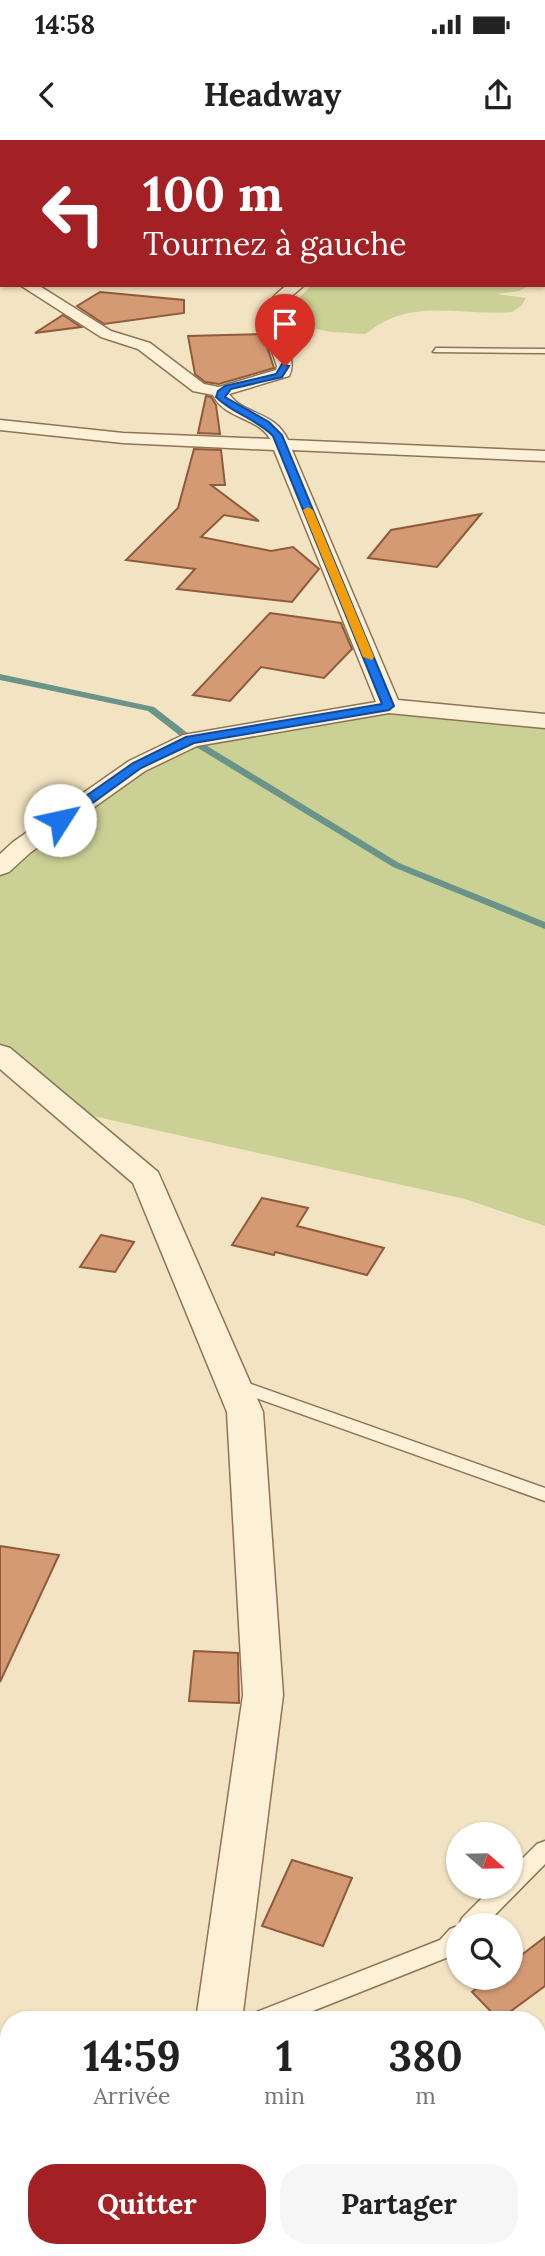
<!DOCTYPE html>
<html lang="fr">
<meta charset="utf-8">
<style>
:root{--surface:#fff;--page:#f6f6f6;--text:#222;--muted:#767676;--accent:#a32124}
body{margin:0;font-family:Lora,serif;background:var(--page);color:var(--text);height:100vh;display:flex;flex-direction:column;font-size:26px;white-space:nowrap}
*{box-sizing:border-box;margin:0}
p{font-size:23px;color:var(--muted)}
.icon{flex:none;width:38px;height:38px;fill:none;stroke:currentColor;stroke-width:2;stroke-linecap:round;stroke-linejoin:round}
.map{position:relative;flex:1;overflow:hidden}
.details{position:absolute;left:0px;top:1871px;width:546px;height:247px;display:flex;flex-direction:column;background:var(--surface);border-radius:28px 28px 0 0;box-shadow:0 2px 5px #0004}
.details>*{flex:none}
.guide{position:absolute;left:0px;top:0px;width:546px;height:147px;box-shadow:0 2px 5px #0004;background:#a32124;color:#fff;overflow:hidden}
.needle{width:46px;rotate:110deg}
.buttons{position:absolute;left:446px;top:1682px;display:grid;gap:14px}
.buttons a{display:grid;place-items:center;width:77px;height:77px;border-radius:50%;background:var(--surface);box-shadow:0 2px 5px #0004;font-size:35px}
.pin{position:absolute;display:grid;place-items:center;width:60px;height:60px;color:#fff;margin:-72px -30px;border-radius:50% 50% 50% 0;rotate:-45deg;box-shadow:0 0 7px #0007}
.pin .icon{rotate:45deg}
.me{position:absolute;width:77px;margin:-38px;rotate:55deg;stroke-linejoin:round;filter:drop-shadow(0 0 5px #0008)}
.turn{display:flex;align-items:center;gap:24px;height:147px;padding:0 28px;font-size:32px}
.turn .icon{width:91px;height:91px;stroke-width:2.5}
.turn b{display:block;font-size:49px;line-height:60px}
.eta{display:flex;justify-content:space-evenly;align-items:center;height:119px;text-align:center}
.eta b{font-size:42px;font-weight:700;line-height:49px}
.action{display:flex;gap:14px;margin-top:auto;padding:14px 28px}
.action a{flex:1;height:80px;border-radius:28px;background:var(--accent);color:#fff;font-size:28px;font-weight:700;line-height:80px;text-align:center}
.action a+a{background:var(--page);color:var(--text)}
.status{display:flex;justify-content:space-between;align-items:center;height:49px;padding:0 35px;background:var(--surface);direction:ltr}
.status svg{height:19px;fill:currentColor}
header{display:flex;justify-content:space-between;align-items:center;height:91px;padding:0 28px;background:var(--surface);font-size:32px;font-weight:700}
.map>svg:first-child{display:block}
.green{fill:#cbd195}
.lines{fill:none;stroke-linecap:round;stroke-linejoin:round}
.stream{fill:#6a9489;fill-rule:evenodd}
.building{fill:#d49a74;stroke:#905b3b;stroke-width:2}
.lane-casing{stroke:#8e7357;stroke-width:3}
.street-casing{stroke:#8e7357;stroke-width:3}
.lane{fill:#fcf0d6;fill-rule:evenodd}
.street{fill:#fcf0d6;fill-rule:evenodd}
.route{fill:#1a73e8;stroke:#114b97;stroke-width:2}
.slow{fill:#f59e0b}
</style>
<div class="status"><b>14:58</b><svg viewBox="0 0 49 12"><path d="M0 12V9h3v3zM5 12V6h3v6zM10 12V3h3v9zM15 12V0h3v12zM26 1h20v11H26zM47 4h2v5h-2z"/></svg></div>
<header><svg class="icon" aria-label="back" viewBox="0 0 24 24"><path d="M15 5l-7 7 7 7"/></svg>Headway<svg class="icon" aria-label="share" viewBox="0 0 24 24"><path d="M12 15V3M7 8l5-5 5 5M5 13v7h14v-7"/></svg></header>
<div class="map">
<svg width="545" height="2116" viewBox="0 0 545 2116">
<rect width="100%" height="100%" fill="#f2e3c2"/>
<g class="green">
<path d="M312 145H529L520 151 496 154 526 158 521 166 512 172C460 177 411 156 366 194L331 192 286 183 283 174Z"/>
<path d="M389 566 545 581V1086L465 1059 66 970 0 914V727L191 600Z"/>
</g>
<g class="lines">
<path class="stream" d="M0 534 154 567 194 598 399 723 545 782V789L393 727 188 602 148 571 0 540Z"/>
</g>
<g class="building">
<path d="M100 152 184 160V173L104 184 77 166Z"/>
<path d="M63 175 81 187 35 193Z"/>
<path d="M263 194 274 228 219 244 205 242 195 234 188 196Z"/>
<path d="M206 256 211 257 216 265 220 294 198 293Z"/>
<path d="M194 309 221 310 225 345H211L259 381 224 375 201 397 271 411 293 407 319 429 292 462 177 449 195 429 126 420 178 368Z"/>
<path d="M481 374 437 427 368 418 391 390Z"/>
<path d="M270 473 341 483 352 509 324 538 261 527 230 561 193 555Z"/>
<path d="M262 1058 308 1068 297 1086 384 1108 367 1135 275 1112 274 1115 232 1105Z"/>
<path d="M101 1095 134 1102 115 1132 80 1127Z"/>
<path d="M0 1406 59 1415 0 1542Z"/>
<path d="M194 1511 238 1513 239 1563 189 1561Z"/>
<path d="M292 1720 352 1738 323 1806 262 1786Z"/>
<path d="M545 1797V1846L499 1880 472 1852 491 1838H511V1823Z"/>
</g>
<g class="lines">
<g class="lane-casing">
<g id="lane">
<path d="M436 208 545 209V213L433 212Z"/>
<path d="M234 1238 545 1348V1361L228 1248 225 1244 228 1240Z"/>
<path d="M545 1701V1724L485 1785H459L462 1778 494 1746H511V1730L537 1704Z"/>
<path d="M458 1786V1811L456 1814 290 1880H251L254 1873 440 1800 450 1789Z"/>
</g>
</g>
<g class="street-casing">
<g id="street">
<path d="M544 1H545V9L543 2Z"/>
<path d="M0 16 2 17V25L0 24Z"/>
<rect x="544" y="64" width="1" height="8"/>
<rect x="0" y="125" width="2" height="9"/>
<path d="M20 145H38L111 191 150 203 204 244 219 247 276 230 277 226C265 190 251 172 287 145H304C297 153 286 158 281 168 268 191 301 214 289 236L229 254C243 275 275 271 288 300L545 311V321L292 310 398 560 545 574V588L389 573 197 606 145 631 31 712 9 732 0 735V714L13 702 129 621 183 595 376 562 274 310 123 303 0 290V280L123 293 270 299C258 277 224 279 213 255L193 251 138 209 101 197Z"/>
<path d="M0 905 10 908 158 1032 263 1272 283 1555 242 1880H196L243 1555 227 1272 133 1043 0 929Z"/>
<path d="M162 2109H213L212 2116H160Z"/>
</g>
</g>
<use href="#lane" class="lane"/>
<use href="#street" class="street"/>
</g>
<path class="route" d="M282 224 289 226 282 237 231 249 225 257 269 282 282 295 394 566 389 570 194 603 141 628 65 683H56V677L133 623 186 597 382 564 273 296C257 279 233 274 216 257L218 251 225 246 276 234Z"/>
<path class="slow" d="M308 367 313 370 374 517 372 520 363 517 303 370Z"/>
</svg>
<div class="buttons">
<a><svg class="needle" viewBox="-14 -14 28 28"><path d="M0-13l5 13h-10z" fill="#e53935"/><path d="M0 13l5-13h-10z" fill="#767676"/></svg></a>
<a><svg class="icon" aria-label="search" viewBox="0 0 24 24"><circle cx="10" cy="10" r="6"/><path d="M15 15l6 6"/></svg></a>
</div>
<div class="pin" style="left:285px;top:226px;background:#d93025"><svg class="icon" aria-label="arrive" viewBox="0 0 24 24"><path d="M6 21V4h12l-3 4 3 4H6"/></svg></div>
<svg class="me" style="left:60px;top:680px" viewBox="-20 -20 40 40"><circle r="19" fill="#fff"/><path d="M0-13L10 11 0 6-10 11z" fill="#1a73e8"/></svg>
<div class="guide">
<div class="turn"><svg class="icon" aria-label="left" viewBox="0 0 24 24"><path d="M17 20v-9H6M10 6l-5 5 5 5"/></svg><div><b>100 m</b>Tournez à gauche</div></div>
</div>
<section class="details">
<div class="eta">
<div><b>14:59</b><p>Arrivée</p></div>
<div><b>1</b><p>min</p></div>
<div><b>380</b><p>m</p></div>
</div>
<div class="action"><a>Quitter</a><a>Partager</a></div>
</section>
</div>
